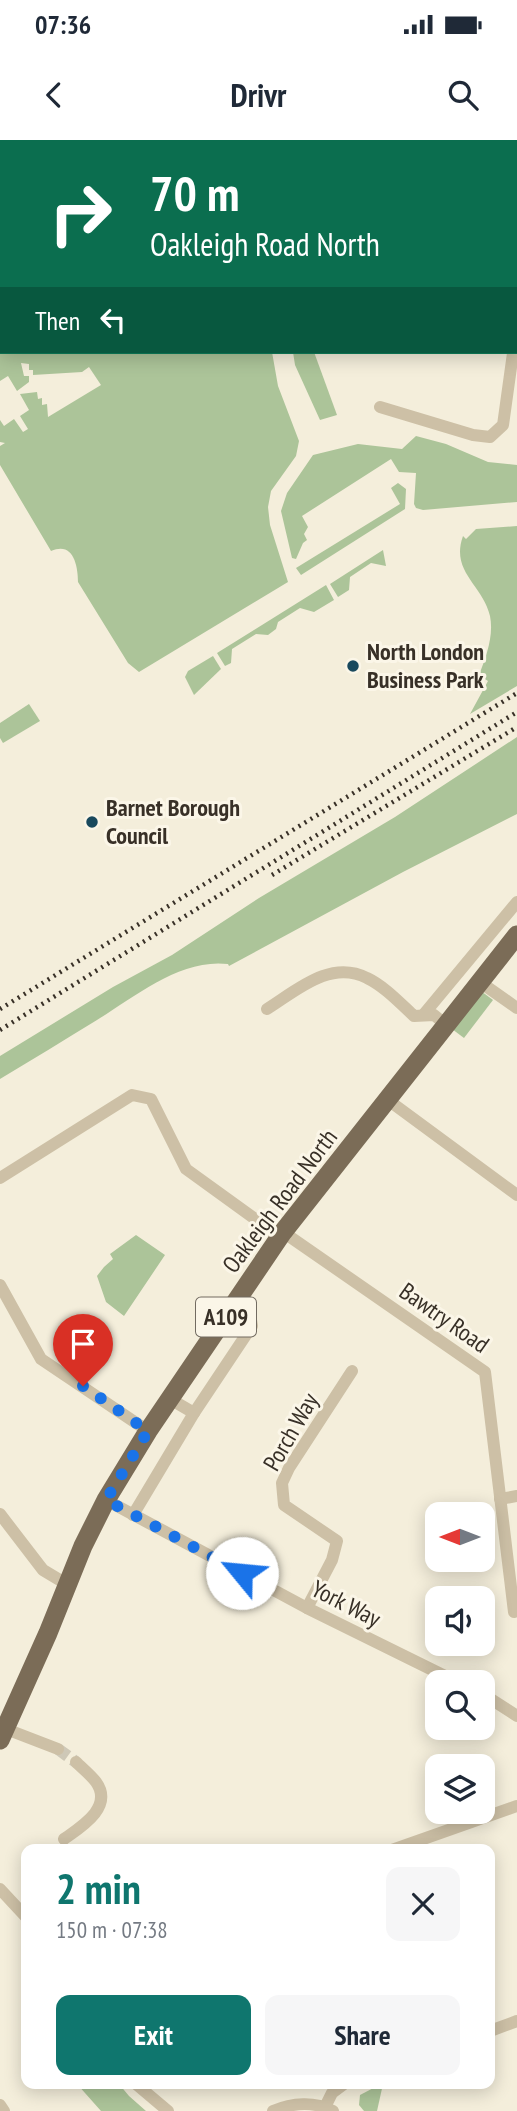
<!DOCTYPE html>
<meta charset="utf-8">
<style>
:root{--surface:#fff;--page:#f6f6f7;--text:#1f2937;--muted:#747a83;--accent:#0f766e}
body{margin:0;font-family:"PT Sans Narrow",sans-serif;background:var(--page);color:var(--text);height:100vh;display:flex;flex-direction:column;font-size:26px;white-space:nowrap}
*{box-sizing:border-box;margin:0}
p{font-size:23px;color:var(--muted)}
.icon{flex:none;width:38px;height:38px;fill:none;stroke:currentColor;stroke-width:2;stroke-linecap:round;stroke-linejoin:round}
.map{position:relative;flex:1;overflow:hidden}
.details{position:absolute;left:21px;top:1704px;width:474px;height:245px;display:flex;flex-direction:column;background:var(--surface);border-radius:14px;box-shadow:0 4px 18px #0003}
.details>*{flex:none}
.hud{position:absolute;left:0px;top:0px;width:518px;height:214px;box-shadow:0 4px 18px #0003;background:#0b6e4f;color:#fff;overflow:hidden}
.needle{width:46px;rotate:270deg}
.tools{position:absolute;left:425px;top:1362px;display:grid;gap:14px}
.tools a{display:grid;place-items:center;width:70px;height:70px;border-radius:14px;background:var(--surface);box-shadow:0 4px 18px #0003;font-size:35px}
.pin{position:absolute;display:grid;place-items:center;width:60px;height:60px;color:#fff;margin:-72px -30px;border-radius:50% 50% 50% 0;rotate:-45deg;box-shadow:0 0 7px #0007}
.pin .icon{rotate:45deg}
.me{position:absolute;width:77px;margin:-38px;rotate:298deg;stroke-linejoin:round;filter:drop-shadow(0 0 5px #0008)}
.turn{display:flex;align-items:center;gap:24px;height:147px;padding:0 35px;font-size:32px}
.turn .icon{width:91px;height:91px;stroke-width:2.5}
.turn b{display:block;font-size:49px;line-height:60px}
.then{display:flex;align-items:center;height:66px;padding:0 35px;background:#0003;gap:14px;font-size:26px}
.round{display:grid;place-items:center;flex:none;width:74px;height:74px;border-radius:14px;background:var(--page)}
.headline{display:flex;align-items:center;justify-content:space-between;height:119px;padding:0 35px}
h1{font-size:42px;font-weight:800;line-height:52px;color:var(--accent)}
.button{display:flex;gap:14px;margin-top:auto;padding:14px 35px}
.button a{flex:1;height:80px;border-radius:14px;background:var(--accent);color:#fff;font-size:28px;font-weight:800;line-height:80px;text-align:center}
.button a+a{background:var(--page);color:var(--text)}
.status{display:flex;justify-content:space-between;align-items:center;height:49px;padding:0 35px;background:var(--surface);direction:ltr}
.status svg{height:19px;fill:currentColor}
header{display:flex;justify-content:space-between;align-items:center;height:91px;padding:0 35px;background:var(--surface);font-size:32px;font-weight:800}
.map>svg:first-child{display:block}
.green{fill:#acc499}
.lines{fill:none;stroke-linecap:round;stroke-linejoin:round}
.minor-tunnel{stroke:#cec8b7;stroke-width:12;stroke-dasharray:12 6;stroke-linecap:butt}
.minor{stroke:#cdc0a6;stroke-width:12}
.primary{stroke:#7b6c57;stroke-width:19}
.rail{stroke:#383027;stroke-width:4.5;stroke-dasharray:2 5;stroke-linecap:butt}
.route{stroke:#1a73e8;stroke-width:12;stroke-dasharray:0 21.6}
.poi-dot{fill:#19495d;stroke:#fbf6e8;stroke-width:2.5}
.labels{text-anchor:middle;stroke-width:6;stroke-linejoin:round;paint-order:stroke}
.shield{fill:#fbf6e8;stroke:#726b61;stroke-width:2}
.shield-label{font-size:23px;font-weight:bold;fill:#383027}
.poi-label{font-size:24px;font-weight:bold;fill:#383027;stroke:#fbf6e8;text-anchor:start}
.street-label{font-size:24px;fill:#383027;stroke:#fbf6e8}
</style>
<div class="status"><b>07:36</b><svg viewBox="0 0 49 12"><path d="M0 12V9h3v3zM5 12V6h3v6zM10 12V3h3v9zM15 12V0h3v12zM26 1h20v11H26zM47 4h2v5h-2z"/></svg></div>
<header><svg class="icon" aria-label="back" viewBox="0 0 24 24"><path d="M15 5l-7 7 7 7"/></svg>Drivr<svg class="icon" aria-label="search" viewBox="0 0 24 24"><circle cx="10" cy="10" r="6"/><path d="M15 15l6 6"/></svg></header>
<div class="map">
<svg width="517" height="1971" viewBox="0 0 517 1971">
<rect width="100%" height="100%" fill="#f4eedb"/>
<g class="green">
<path d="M0 0 92 2H2V212H272L278 246 299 301 296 316 271 351 268 367 270 385 288 442 139 532 128 523 78 442C78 425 73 401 51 411L0 325V306L5 303 0 302V280L4 286 14 279 23 292 28 289 20 276 29 270 20 254 37 252 38 259 42 258V265L47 264 48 277 101 245 89 227 82 232 33 235V230H29V224L21 223 24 236H29V242L17 251 8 236 0 241Z"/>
<path d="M293 212H314L337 275 320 280 295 225Z"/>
<path d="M416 296 446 304 488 322 517 325V362L423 370 416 368 414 364 416 333 399 332 391 319 302 376 308 387 304 394 307 400 303 403 296 419 292 418 281 371 287 353 313 315 358 304 402 309Z"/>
<path d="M398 343 406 349 405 369 301 435 296 428 400 364 391 348Z"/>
<path d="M517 386V546L470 574 488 541 479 535C486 517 494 496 490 476 483 445 450 432 463 396L466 399 476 389Z"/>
<path d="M383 410 386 426 371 423 350 437 349 450 338 457 330 444Z"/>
<path d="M326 445 334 460 314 472 300 468 278 482 276 489 268 495 256 494 232 509 231 523 225 526 217 513Z"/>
<path d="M213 516 221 529 194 555 185 537 188 531Z"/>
<path d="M29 564 40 581 3 603 0 598V583Z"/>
<path d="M517 597V674L403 732 229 826 228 824C181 818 134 857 97 880 64 900 32 920 0 939V916L113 847 172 815 259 758 395 677Z"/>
<path d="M481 851 493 860 464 898 452 889Z"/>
<path d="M136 1095 165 1115 124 1176 106 1162 97 1136 104 1127 113 1119 110 1114Z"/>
<path d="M77 1944H119L129 1956 146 1971H101Z"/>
<path d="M381 1944H383L377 1971H364L359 1965 360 1955Z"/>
</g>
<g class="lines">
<path class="minor-tunnel" d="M58 1609 76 1622"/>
<g class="minor">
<path d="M349 0 350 2"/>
<path d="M380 267 473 295 490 297 503 285 513 213"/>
<path d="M480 842 517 868"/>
<path d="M267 869C296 851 330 819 367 838 384 846 400 863 414 876L434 875 446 885"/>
<path d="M424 874 517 762"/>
<path d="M388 960 517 1055"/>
<path d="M0 1038 132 955 151 959 186 1029 280 1097"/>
<path d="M283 1092 485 1232 514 1472"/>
<path d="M0 1145 41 1219 148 1291"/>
<path d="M170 1259 194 1273"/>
<path d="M500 1359 517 1356"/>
<path d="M106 1360 307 1468 457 1542"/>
<path d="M0 1374 43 1430 68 1445"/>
<path d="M133 1375 194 1273 252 1186 251 1180 232 1168"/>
<path d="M307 1468 332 1420 337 1401 284 1365 282 1343 289 1328 352 1231"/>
<path d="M483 1554 517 1576"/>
<path d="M6 1589 58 1609"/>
<path d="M64 1699C81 1687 114 1667 96 1642 91 1635 82 1628 76 1622"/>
<path d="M392 1710 517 1666"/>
<path d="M0 1749 26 1777"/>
<path d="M490 1891 517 1881"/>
<path d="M136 1944 168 1971"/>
<path d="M0 1965 4 1971"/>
<path d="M325 1967 332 1953 344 1944"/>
<path d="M273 1971C292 1963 314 1961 333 1971"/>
</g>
<path class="primary" d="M0 1600 48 1493 83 1406 106 1360 148 1291 283 1092 517 795"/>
<g class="rail">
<path d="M272 735 517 587"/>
<path d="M0 869 517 553"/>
<path d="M0 890 517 572"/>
</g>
</g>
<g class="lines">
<path class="route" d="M83 1246 148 1291 106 1360 242 1433"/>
</g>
<g class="poi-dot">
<circle cx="353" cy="526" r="7"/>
<circle cx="92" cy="682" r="7"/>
</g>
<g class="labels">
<rect class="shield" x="196" y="1157.5" width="60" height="39" rx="5"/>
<g class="shield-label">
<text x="226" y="1185">A109</text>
</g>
<g class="poi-label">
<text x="367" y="520">North London<tspan x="367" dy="28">Business Park</tspan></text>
<text x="106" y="676">Barnet Borough<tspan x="106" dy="28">Council</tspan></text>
</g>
<g class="street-label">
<text transform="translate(280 1061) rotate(-53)" y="8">Oakleigh Road North</text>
<text transform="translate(444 1178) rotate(35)" y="8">Bawtry Road</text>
<text transform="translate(291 1292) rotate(-60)" y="8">Porch Way</text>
<text transform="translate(346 1464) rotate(27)" y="8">York Way</text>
</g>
</g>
</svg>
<div class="tools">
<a><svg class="needle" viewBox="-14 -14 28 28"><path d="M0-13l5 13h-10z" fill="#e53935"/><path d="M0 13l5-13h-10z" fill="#747a83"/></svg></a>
<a><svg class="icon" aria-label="sound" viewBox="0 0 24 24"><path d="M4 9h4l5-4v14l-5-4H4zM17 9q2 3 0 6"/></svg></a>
<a><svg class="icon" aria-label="search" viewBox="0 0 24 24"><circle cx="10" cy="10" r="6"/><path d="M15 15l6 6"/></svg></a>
<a><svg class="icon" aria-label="layers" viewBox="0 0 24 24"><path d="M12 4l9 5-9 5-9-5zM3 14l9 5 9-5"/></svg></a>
</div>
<div class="pin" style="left:83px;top:1246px;background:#d93025"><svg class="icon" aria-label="arrive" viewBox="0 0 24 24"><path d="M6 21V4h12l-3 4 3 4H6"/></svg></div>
<svg class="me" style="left:242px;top:1433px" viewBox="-20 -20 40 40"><circle r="19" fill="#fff"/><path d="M0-13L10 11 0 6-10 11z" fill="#1a73e8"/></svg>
<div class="hud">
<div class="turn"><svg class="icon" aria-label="right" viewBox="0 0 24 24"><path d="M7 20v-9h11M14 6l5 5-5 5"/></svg><div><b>70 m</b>Oakleigh Road North</div></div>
<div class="then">Then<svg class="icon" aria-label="left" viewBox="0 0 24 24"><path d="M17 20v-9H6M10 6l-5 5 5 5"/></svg></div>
</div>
<section class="details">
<div class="headline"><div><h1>2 min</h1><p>150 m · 07:38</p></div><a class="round"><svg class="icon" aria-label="close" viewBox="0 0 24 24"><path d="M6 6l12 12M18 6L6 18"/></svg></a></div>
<div class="button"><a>Exit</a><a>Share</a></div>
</section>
</div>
